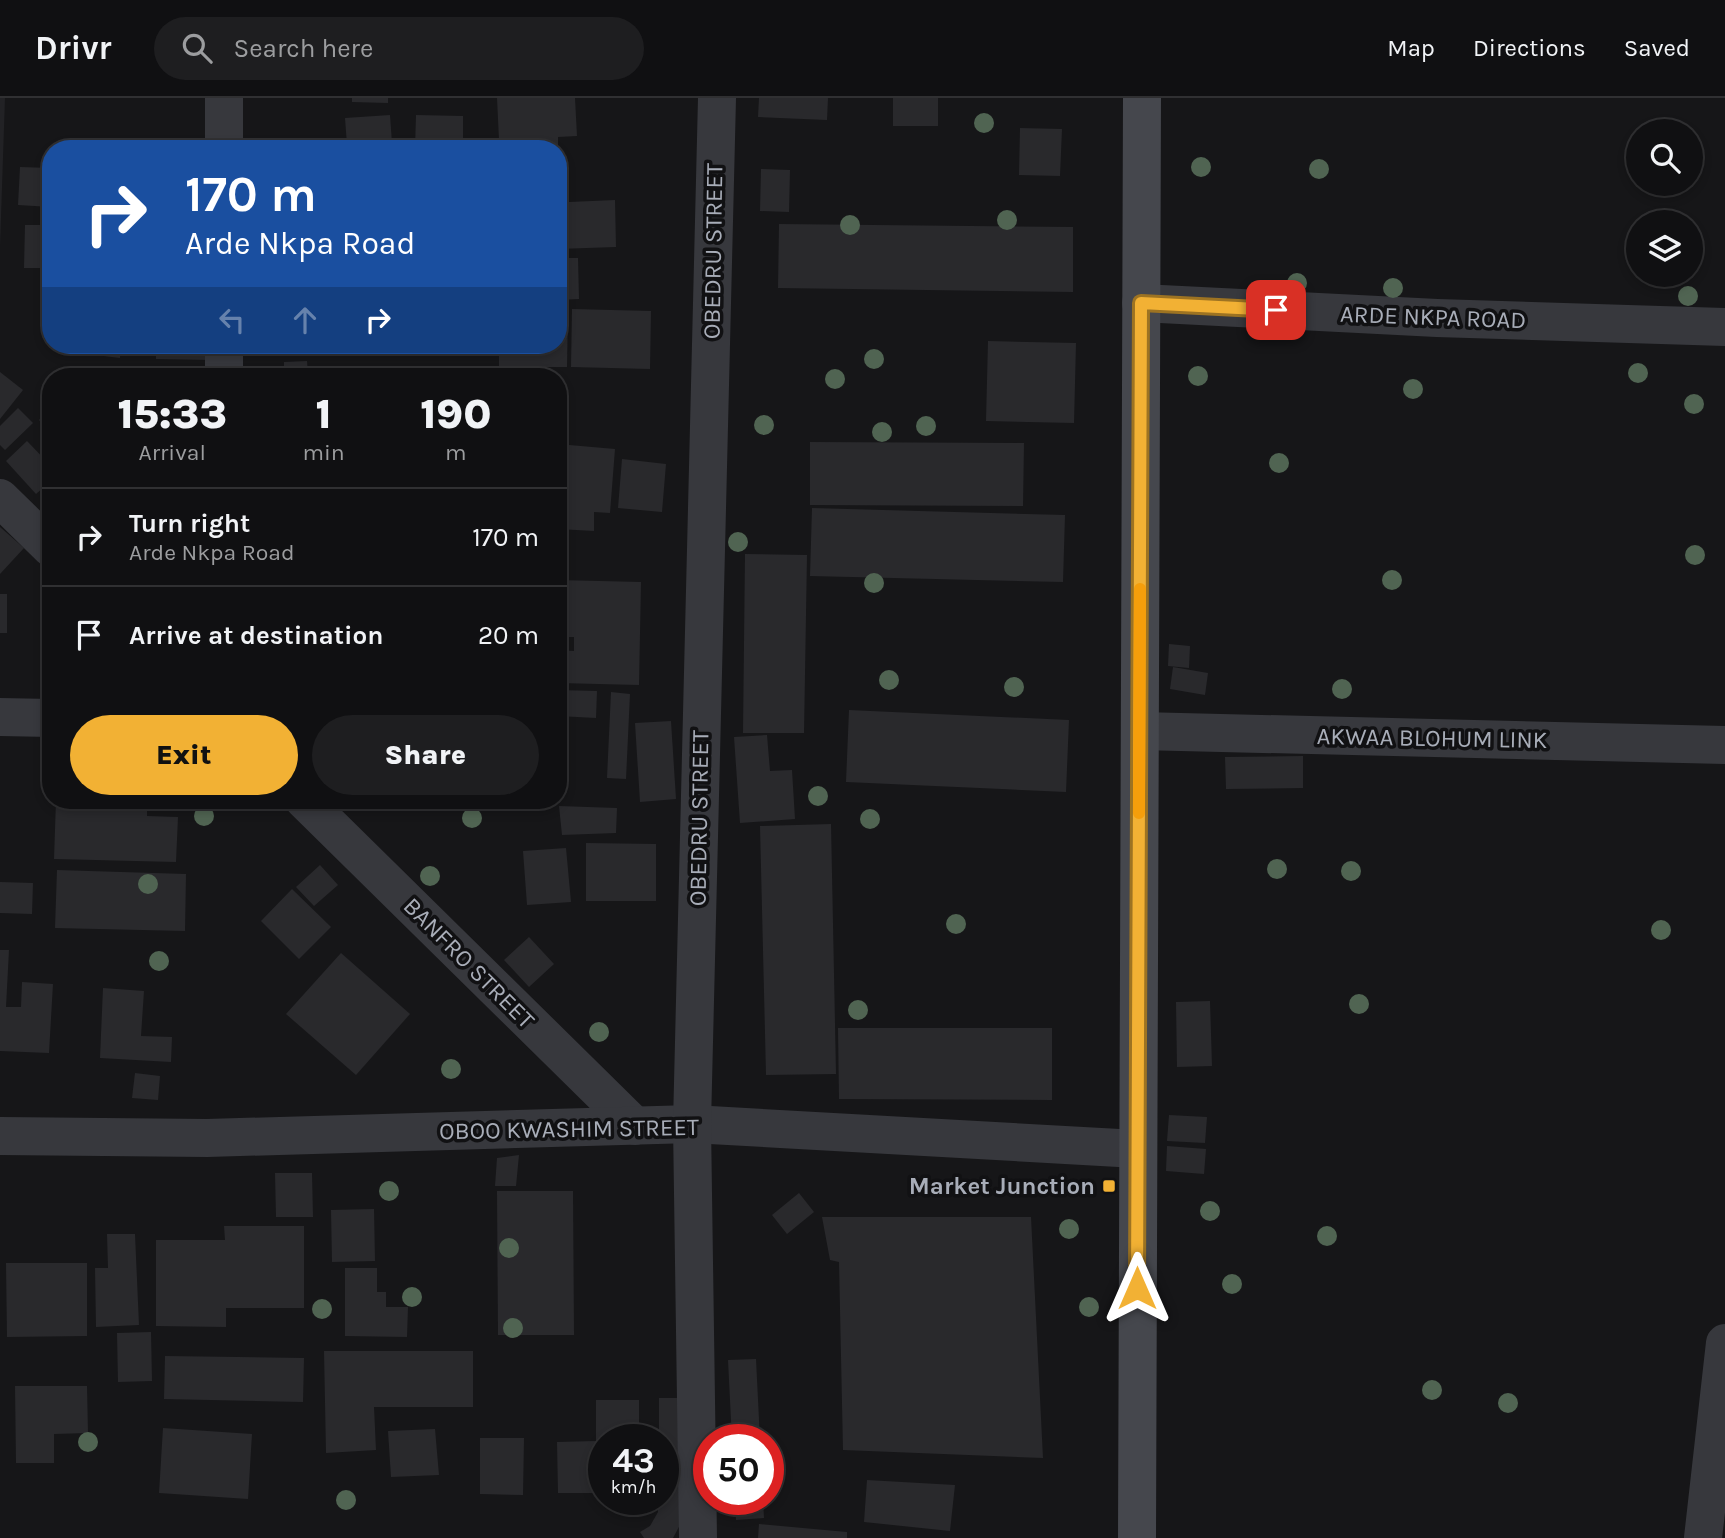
<!DOCTYPE html>
<style>
:root{--surface:#101012;--page:#1e1e20;--text:#f1f3f6;--muted:#9c9d9f;--line:#303032;--accent:#f2b134}
body{margin:0;font-family:Karla,sans-serif;background:var(--page);color:var(--text);height:100vh;display:flex;flex-direction:column;font-size:26px;white-space:nowrap}
*{box-sizing:border-box;margin:0}
p{font-size:23px;color:var(--muted)}
.icon{flex:none;width:38px;height:38px;fill:none;stroke:currentColor;stroke-width:2;stroke-linecap:round;stroke-linejoin:round}
.map{position:relative;flex:1;overflow:hidden}
.side{position:absolute;left:42px;top:270px;width:525px;height:441px;display:flex;flex-direction:column;background:var(--surface);border-radius:28px;box-shadow:0 4px 10px #0003,0 0 0 2px var(--line)}
.side>*{flex:none}
.banner{position:absolute;left:42px;top:42px;width:525px;height:214px;border-radius:28px;box-shadow:0 4px 10px #0003,0 0 0 2px var(--line);background:#1a4fa0;color:#fff;overflow:hidden}
.fabs{position:absolute;left:1626px;top:21px;display:grid;gap:14px}
.fabs a{display:grid;place-items:center;width:77px;height:77px;border-radius:50%;background:var(--surface);box-shadow:0 4px 10px #0003,0 0 0 2px var(--line);font-size:35px}
.speed{position:absolute;left:588px;top:1326px;display:flex;gap:14px;font-size:35px;font-weight:700;text-align:center}
.speed>*{display:grid;place-content:center;width:91px;height:91px;border-radius:50%;background:var(--surface);box-shadow:0 4px 10px #0003,0 0 0 2px var(--line);line-height:1}
.speed small{font-size:18px;font-weight:400}
.speed .limit{border:10px solid #d22;background:#fff;color:#111}
.pin{position:absolute;display:grid;place-items:center;width:60px;height:60px;color:#fff;margin:-30px;border-radius:14px;box-shadow:0 4px 10px #0006}
.me{position:absolute;width:77px;margin:-38px;rotate:0deg;stroke-linejoin:round;filter:drop-shadow(0 0 5px #0008)}
.turn{display:flex;align-items:center;gap:24px;height:147px;padding:0 28px;font-size:32px}
.turn .icon{width:91px;height:91px;stroke-width:2.5}
.turn b{display:block;font-size:49px;line-height:60px}
.lanes{display:flex;align-items:center;height:66px;padding:0 28px;background:#0003;justify-content:center;gap:35px;direction:ltr}
.lanes .off{opacity:.35}
.eta{display:flex;justify-content:space-evenly;align-items:center;height:119px;text-align:center}
.eta b{font-size:42px;font-weight:800;line-height:49px}
.button{display:flex;gap:14px;margin-top:auto;padding:14px 28px}
.button a{flex:1;height:80px;border-radius:42px;background:var(--accent);color:#111;font-size:28px;font-weight:800;line-height:80px;text-align:center}
.button a+a{background:var(--page);color:var(--text)}
ul{padding:0;list-style:none}
li{display:flex;align-items:center;gap:21px;height:98px;padding:0 28px;border-top:2px solid var(--line)}
li div{flex:1}
li b{display:block;font-size:26px}
li em{font-style:normal}
header{display:flex;align-items:center;gap:42px;box-sizing:border-box;height:98px;padding:0 35px;background:var(--surface);border-bottom:2px solid var(--line)}
header strong{font-size:33px}
nav{display:flex;gap:38px;margin-inline-start:auto;font-size:24px}
.search{width:490px;height:63px;background:var(--page);display:flex;align-items:center;gap:18px;box-sizing:border-box;padding:0 24px;border-radius:38px;color:var(--muted);font-size:26px}
.map>svg:first-child{display:block}
.built{fill:#222225}
.building{fill:#29292c}
.lines{fill:none;stroke-linecap:round;stroke-linejoin:round}
.minor{stroke:#37383d;stroke-width:38}
.secondary{stroke:#45474d;stroke-width:38}
.tree{fill:#506452}
.route-casing{stroke:#9d7322;stroke-width:18}
.route{stroke:#f2b134;stroke-width:12}
.slow{stroke:#f59e0b;stroke-width:12}
.poi-dot{fill:#f2b134;stroke:#111113;stroke-width:2.5}
.labels{text-anchor:middle;stroke-width:7;stroke-linejoin:round;paint-order:stroke}
.street-label{font-size:24px;fill:#a8adb8;stroke:#111113}
.poi-label{font-size:24px;font-weight:bold;fill:#a8adb8;stroke:#111113;text-anchor:end}
</style>
<header>
<strong>Drivr</strong>
<div class="search"><svg class="icon" aria-label="search" viewBox="0 0 24 24"><circle cx="10" cy="10" r="6"/><path d="M15 15l6 6"/></svg>Search here</div>
<nav><a>Map</a><a>Directions</a><a>Saved</a></nav>
</header>
<div class="map">
<svg width="1725" height="1440" viewBox="0 0 1725 1440">
<rect width="100%" height="100%" fill="#161618"/>
<path class="built" d="M0 0H5L0 149Z"/>
<g class="building">
<path d="M352 0H388V5L352 4Z"/>
<path d="M497 0H575L577 38 558 39V51H527L526 40 499 42Z"/>
<path d="M759 0H828L827 22 758 19Z"/>
<rect x="893" y="0" width="45" height="28"/>
<path d="M390 17 392 45 347 47 345 20Z"/>
<path d="M416 17 463 18V51H415Z"/>
<path d="M1020 30 1062 31 1060 78 1019 77Z"/>
<path d="M20 69 51 70V109L18 107Z"/>
<path d="M761 71 790 72 789 114 760 113Z"/>
<path d="M558 88H568L569 104 615 102 616 149 558 151Z"/>
<path d="M779 126 1073 129V194L778 190Z"/>
<path d="M25 127H51V170H24Z"/>
<path d="M558 160H578L579 201 558 202Z"/>
<path d="M49 197H51V225H47Z"/>
<path d="M572 211 651 213 650 271 571 269Z"/>
<path d="M558 213H568L567 269H499V247H558Z"/>
<path d="M988 243 1076 245 1074 325 986 323Z"/>
<path d="M63 247H121L120 260 63 253Z"/>
<path d="M156 247H211V262L156 261Z"/>
<path d="M291 247H343L344 252 292 257Z"/>
<path d="M307 263 308 275H284V264Z"/>
<path d="M0 274 23 292 0 321Z"/>
<path d="M18 310 33 325 5 352 0 347V328Z"/>
<path d="M51 310V334L39 322Z"/>
<path d="M27 343 51 368V383L36 396 6 363Z"/>
<path d="M810 344 1024 345 1023 408 810 407Z"/>
<path d="M558 346 615 351 610 415 594 414V433L558 431Z"/>
<path d="M622 361 666 366 662 414 618 410Z"/>
<path d="M812 410 1065 417 1063 484 810 478Z"/>
<path d="M0 429 24 450 0 476Z"/>
<path d="M745 456 807 457 804 635H743Z"/>
<path d="M558 482 641 484 639 587 558 585V552L574 553V539H558Z"/>
<rect x="0" y="496" width="7" height="39"/>
<path d="M1169 546 1190 548 1189 570 1168 568Z"/>
<path d="M1173 569 1208 575 1205 597 1170 591Z"/>
<path d="M558 592 597 593 596 620 558 618Z"/>
<path d="M611 594 630 596 626 681 607 680Z"/>
<path d="M849 612 1069 622 1066 694 846 684Z"/>
<path d="M671 623 676 701 640 704 635 625Z"/>
<path d="M767 637 770 673 792 672 795 721 740 725 734 639Z"/>
<path d="M1303 658V690L1226 691 1225 659Z"/>
<path d="M56 702 147 703V718L178 719 176 764 54 761Z"/>
<path d="M559 708 617 710 616 735 562 737Z"/>
<path d="M831 726 836 976 766 977 760 728Z"/>
<path d="M586 745 656 746V803H586Z"/>
<path d="M566 750 571 804 527 807 523 753Z"/>
<path d="M320 767 338 787 314 808 296 789Z"/>
<path d="M57 772 186 776 185 833 55 830Z"/>
<path d="M0 784 33 785 32 816 0 815Z"/>
<path d="M292 791 331 829 299 861 261 823Z"/>
<path d="M529 839 554 866 529 889 504 862Z"/>
<path d="M0 852H9L6 909H21L22 884 53 886 49 955 0 953Z"/>
<path d="M341 855 410 916 356 977 286 916Z"/>
<path d="M103 890 144 893 141 938 172 939 171 964 100 960Z"/>
<path d="M1210 903 1212 968 1177 969 1176 904Z"/>
<path d="M838 930H1052V1002L839 1001Z"/>
<path d="M135 975 160 978 158 1002 132 1000Z"/>
<path d="M1169 1017 1207 1019 1205 1045 1167 1043Z"/>
<path d="M1167 1048 1206 1051 1204 1076 1166 1073Z"/>
<path d="M519 1057 516 1088H495L497 1060Z"/>
<path d="M275 1075H312L313 1119H276Z"/>
<path d="M497 1093H573L574 1237H498Z"/>
<path d="M799 1095 814 1114 787 1136 772 1117Z"/>
<path d="M374 1111 375 1163 332 1164 331 1112Z"/>
<path d="M822 1119H1031L1043 1360 843 1352 839 1164 830 1162Z"/>
<path d="M224 1128H304V1210H226V1229L156 1228V1142H225Z"/>
<path d="M107 1136H135L139 1227 96 1229 95 1170H108Z"/>
<path d="M6 1165H87V1238L7 1239Z"/>
<path d="M345 1170H377V1194H386V1209H408L407 1239 345 1238Z"/>
<path d="M151 1234 152 1283 118 1284 117 1235Z"/>
<path d="M324 1253H473V1309H374L376 1352 326 1355Z"/>
<path d="M165 1258 304 1260 303 1304 164 1301Z"/>
<path d="M756 1261 760 1342H732L728 1262Z"/>
<path d="M15 1288H87L88 1335 54 1336V1365H16Z"/>
<path d="M659 1300H688L687 1414 673 1440H644L640 1434 650 1428 658 1414V1402H663V1342H659Z"/>
<path d="M596 1302H639V1342H604V1397H597V1395H558L557 1344 596 1343Z"/>
<path d="M163 1330 252 1336 248 1401 159 1395Z"/>
<path d="M435 1331 439 1377 391 1379 388 1333Z"/>
<path d="M480 1340H524L523 1397 480 1396Z"/>
<path d="M867 1382 955 1387 950 1433 864 1424Z"/>
<path d="M735 1402H763L764 1420 736 1422Z"/>
<path d="M759 1426 847 1434V1440H758Z"/>
</g>
<g class="lines">
<g class="minor">
<path d="M224 51V0"/>
<path d="M1141 205 1437 220 1725 229"/>
<path d="M224 278V247"/>
<path d="M0 400 51 450"/>
<path d="M0 619 51 620"/>
<path d="M1140 633 1725 647"/>
<path d="M304 702 635 1028"/>
<path d="M0 1038 207 1040 692 1026 1137 1051"/>
<path d="M698 1440 692 1026 717 0"/>
<path d="M1703 1440 1725 1245"/>
</g>
<path class="secondary" d="M1137 1440 1142 0"/>
</g>
<g class="tree">
<circle cx="984" cy="25" r="10"/>
<circle cx="1201" cy="69" r="10"/>
<circle cx="1319" cy="71" r="10"/>
<circle cx="1007" cy="122" r="10"/>
<circle cx="850" cy="127" r="10"/>
<circle cx="1297" cy="185" r="10"/>
<circle cx="1393" cy="190" r="10"/>
<circle cx="1688" cy="198" r="10"/>
<circle cx="874" cy="261" r="10"/>
<circle cx="1638" cy="275" r="10"/>
<circle cx="1198" cy="278" r="10"/>
<circle cx="835" cy="281" r="10"/>
<circle cx="1413" cy="291" r="10"/>
<circle cx="1694" cy="306" r="10"/>
<circle cx="764" cy="327" r="10"/>
<circle cx="926" cy="328" r="10"/>
<circle cx="882" cy="334" r="10"/>
<circle cx="1279" cy="365" r="10"/>
<circle cx="738" cy="444" r="10"/>
<circle cx="1695" cy="457" r="10"/>
<circle cx="1392" cy="482" r="10"/>
<circle cx="874" cy="485" r="10"/>
<circle cx="889" cy="582" r="10"/>
<circle cx="1014" cy="589" r="10"/>
<circle cx="1342" cy="591" r="10"/>
<circle cx="818" cy="698" r="10"/>
<circle cx="204" cy="718" r="10"/>
<circle cx="472" cy="720" r="10"/>
<circle cx="870" cy="721" r="10"/>
<circle cx="1277" cy="771" r="10"/>
<circle cx="1351" cy="773" r="10"/>
<circle cx="430" cy="778" r="10"/>
<circle cx="148" cy="786" r="10"/>
<circle cx="956" cy="826" r="10"/>
<circle cx="1661" cy="832" r="10"/>
<circle cx="159" cy="863" r="10"/>
<circle cx="1359" cy="906" r="10"/>
<circle cx="858" cy="912" r="10"/>
<circle cx="599" cy="934" r="10"/>
<circle cx="451" cy="971" r="10"/>
<circle cx="389" cy="1093" r="10"/>
<circle cx="1210" cy="1113" r="10"/>
<circle cx="1069" cy="1131" r="10"/>
<circle cx="1327" cy="1138" r="10"/>
<circle cx="509" cy="1150" r="10"/>
<circle cx="1232" cy="1186" r="10"/>
<circle cx="412" cy="1199" r="10"/>
<circle cx="1089" cy="1209" r="10"/>
<circle cx="322" cy="1211" r="10"/>
<circle cx="513" cy="1230" r="10"/>
<circle cx="1432" cy="1292" r="10"/>
<circle cx="1508" cy="1305" r="10"/>
<circle cx="88" cy="1344" r="10"/>
<circle cx="346" cy="1402" r="10"/>
</g>
<g class="lines">
<g class="route-casing">
<path id="route" d="M1137 1190 1141 205 1276 212"/>
</g>
<use href="#route" class="route"/>
<path class="slow" d="M1139 715 1140 491"/>
</g>
<rect class="poi-dot" x="1102" y="1081" width="14" height="14" rx="3.5"/>
<g class="labels">
<g class="street-label">
<text transform="translate(713 153) rotate(-89)" y="8">OBEDRU STREET</text>
<text transform="translate(1433 219) rotate(2)" y="8">ARDE NKPA ROAD</text>
<text transform="translate(1432 640) rotate(1)" y="8">AKWAA BLOHUM LINK</text>
<text transform="translate(699 720) rotate(-89)" y="8">OBEDRU STREET</text>
<text transform="translate(469 865) rotate(45)" y="8">BANFRO STREET</text>
<text transform="translate(569 1031) rotate(-1)" y="8">OBOO KWASHIM STREET</text>
</g>
<g class="poi-label">
<text x="1095" y="1096">Market Junction</text>
</g>
</g>
</svg>
<div class="fabs">
<a><svg class="icon" aria-label="search" viewBox="0 0 24 24"><circle cx="10" cy="10" r="6"/><path d="M15 15l6 6"/></svg></a>
<a><svg class="icon" aria-label="layers" viewBox="0 0 24 24"><path d="M12 4l9 5-9 5-9-5zM3 14l9 5 9-5"/></svg></a>
</div>
<div class="speed"><div>43<small>km/h</small></div><div class="limit">50</div></div>
<div class="pin" style="left:1276px;top:212px;background:#d93025"><svg class="icon" aria-label="arrive" viewBox="0 0 24 24"><path d="M6 21V4h12l-3 4 3 4H6"/></svg></div>
<svg class="me" style="left:1137px;top:1190px" viewBox="-20 -20 40 40"><path d="M0-17L14 15 0 8-14 15z" fill="#f2b134" stroke="#fff" stroke-width="4"/></svg>
<div class="banner">
<div class="turn"><svg class="icon" aria-label="right" viewBox="0 0 24 24"><path d="M7 20v-9h11M14 6l5 5-5 5"/></svg><div><b>170 m</b>Arde Nkpa Road</div></div>
<div class="lanes"><svg class="icon off" aria-label="left" viewBox="0 0 24 24"><path d="M17 20v-9H6M10 6l-5 5 5 5"/></svg><svg class="icon off" aria-label="ahead" viewBox="0 0 24 24"><path d="M12 20V5M6 11l6-6 6 6"/></svg><svg class="icon" aria-label="right" viewBox="0 0 24 24"><path d="M7 20v-9h11M14 6l5 5-5 5"/></svg></div>
</div>
<section class="side">
<div class="eta">
<div><b>15:33</b><p>Arrival</p></div>
<div><b>1</b><p>min</p></div>
<div><b>190</b><p>m</p></div>
</div>
<ul>
<li><svg class="icon" aria-label="right" viewBox="0 0 24 24"><path d="M7 20v-9h11M14 6l5 5-5 5"/></svg><div><b>Turn right</b><p>Arde Nkpa Road</p></div><em>170 m</em></li>
<li><svg class="icon" aria-label="arrive" viewBox="0 0 24 24"><path d="M6 21V4h12l-3 4 3 4H6"/></svg><div><b>Arrive at destination</b></div><em>20 m</em></li>
</ul>
<div class="button"><a>Exit</a><a>Share</a></div>
</section>
</div>
